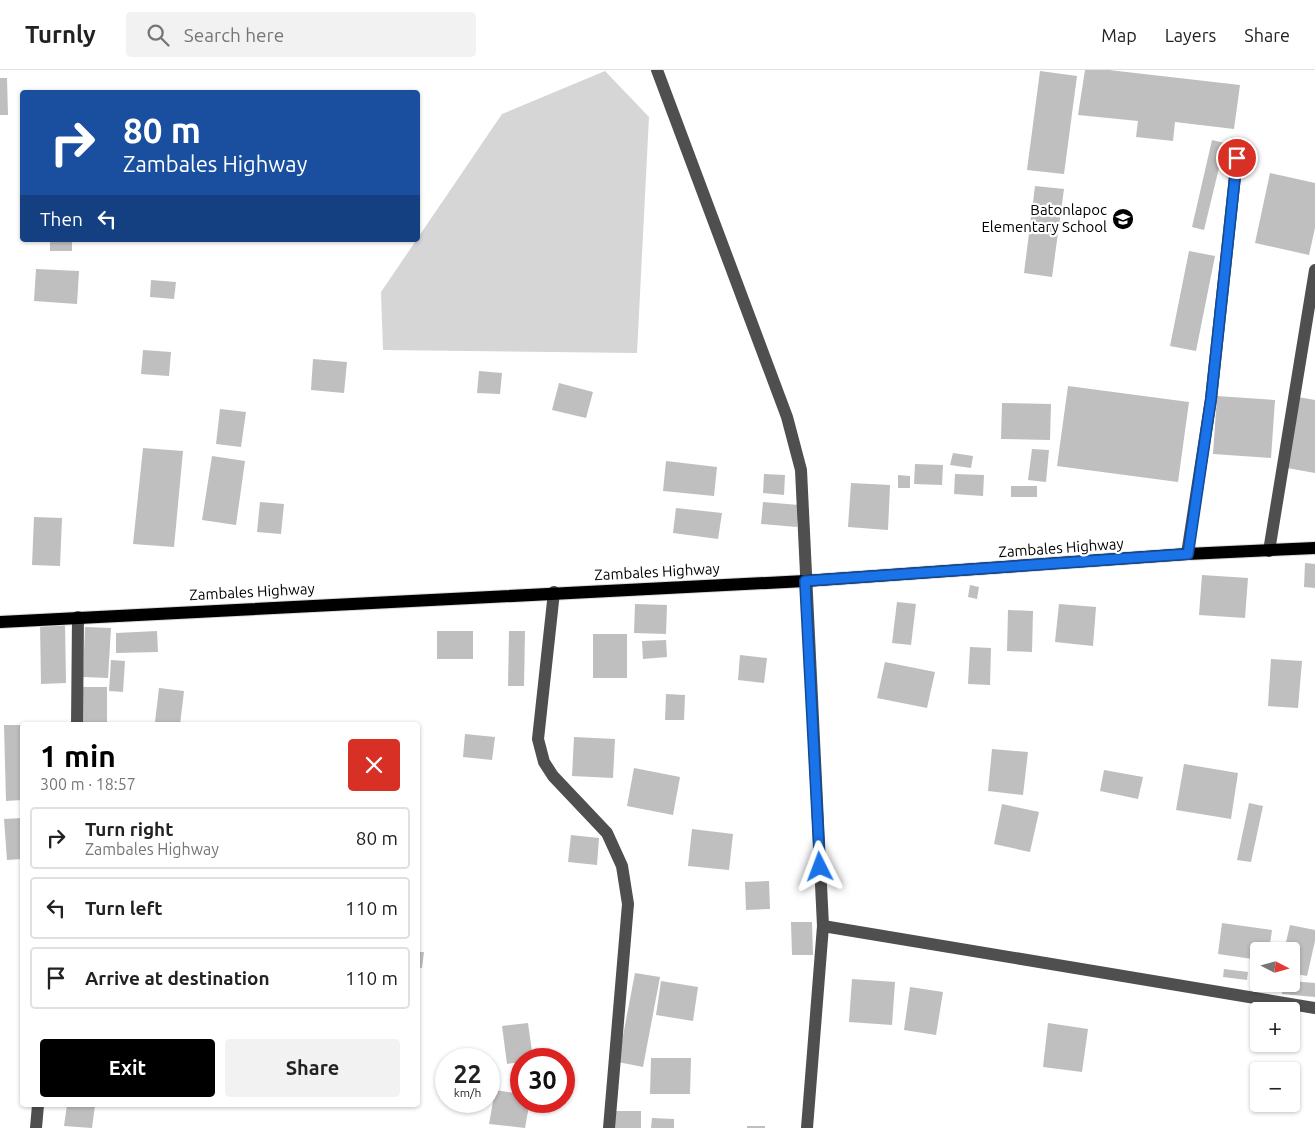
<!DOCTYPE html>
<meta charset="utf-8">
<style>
:root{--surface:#fff;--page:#f2f2f2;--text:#222;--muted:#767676;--line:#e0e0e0;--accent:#000}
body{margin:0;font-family:Ubuntu,sans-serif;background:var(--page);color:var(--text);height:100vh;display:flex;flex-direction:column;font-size:19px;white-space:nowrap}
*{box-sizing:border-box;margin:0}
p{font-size:16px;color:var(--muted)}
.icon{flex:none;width:28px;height:28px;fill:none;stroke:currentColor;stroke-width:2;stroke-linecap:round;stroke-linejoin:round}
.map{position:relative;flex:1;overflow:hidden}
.details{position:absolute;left:20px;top:652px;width:400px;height:385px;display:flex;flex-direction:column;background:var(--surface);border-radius:5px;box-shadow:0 1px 4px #0004}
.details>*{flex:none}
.top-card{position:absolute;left:20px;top:20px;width:400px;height:152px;border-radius:5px;box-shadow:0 1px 4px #0004;background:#1a4fa0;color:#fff;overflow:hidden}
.needle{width:32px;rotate:96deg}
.fabs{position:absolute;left:1250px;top:872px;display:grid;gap:10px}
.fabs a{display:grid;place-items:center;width:50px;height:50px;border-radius:5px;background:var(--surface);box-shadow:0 1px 4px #0004;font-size:25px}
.speed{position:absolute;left:435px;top:978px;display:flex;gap:10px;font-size:25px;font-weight:700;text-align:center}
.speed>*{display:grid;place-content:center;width:65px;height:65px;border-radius:50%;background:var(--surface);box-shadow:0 1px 4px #0004;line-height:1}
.speed small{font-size:12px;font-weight:400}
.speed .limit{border:8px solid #d22;background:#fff;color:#111}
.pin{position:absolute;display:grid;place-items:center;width:42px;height:42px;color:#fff;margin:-21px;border:2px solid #fff;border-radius:50%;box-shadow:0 1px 5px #0007}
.me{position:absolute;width:55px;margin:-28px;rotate:357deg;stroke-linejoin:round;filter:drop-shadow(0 0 4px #0008)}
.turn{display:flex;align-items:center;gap:18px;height:105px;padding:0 20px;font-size:22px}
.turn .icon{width:65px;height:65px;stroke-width:2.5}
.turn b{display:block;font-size:35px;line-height:42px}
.then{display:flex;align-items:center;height:48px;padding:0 20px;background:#0003;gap:10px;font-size:19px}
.round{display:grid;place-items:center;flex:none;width:52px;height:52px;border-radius:5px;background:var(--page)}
.headline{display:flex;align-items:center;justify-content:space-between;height:85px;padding:0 20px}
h1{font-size:30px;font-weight:700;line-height:38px;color:var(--accent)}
.action{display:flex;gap:10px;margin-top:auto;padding:10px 20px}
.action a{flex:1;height:58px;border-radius:5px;background:var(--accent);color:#fff;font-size:20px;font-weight:700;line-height:58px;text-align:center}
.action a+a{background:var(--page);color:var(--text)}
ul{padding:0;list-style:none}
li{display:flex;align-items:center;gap:15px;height:62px;margin:0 10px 8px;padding:0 10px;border:2px solid var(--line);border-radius:5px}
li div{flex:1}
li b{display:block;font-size:19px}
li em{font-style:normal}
header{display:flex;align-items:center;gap:30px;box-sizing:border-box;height:70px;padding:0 25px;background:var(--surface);border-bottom:1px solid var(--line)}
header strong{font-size:24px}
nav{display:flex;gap:28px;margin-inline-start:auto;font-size:18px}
.search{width:350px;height:45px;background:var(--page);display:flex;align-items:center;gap:12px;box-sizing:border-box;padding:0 18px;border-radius:5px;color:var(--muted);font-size:19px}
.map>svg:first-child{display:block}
.green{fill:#d6d6d6}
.building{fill:#bfbfbf}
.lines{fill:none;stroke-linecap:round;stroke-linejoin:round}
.major-casing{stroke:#dbdbdb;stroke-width:14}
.minor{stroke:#4f4f4f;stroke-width:12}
.major{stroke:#000;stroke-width:12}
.route-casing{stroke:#114b97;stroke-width:12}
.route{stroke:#1a73e8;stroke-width:9}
.labels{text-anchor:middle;stroke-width:4.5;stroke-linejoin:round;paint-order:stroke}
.poi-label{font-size:15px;fill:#000;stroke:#fff;text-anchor:end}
.street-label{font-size:15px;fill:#000;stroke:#fff}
</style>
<header>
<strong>Turnly</strong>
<div class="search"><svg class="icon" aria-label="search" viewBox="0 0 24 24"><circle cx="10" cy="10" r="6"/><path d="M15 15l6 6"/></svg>Search here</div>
<nav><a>Map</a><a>Layers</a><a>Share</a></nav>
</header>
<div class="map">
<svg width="1315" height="1058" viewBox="0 0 1315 1058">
<rect width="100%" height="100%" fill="#fff"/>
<path class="green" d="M605 1 649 47 637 283 383 280 381 222 502 44Z"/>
<g class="building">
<path d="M1085 0H1109L1240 15 1234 59 1175 52 1173 71 1136 67 1138 51 1078 45Z"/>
<path d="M1040 1 1077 6 1064 104 1027 100Z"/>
<path d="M0 8H7L8 45H0Z"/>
<path d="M1212 70 1225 73 1204 160 1192 157Z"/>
<path d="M1270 103 1315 113V158L1309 185 1255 173Z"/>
<path d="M1035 116 1064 119 1052 207 1024 203Z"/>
<rect x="50" y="170" width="22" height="11"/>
<rect x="156" y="170" width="17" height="2"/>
<path d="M1189 181 1215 186 1196 281 1170 276Z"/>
<path d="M36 199 79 201 77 234 34 231Z"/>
<path d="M151 210 176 212 174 229 150 227Z"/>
<path d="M143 280 171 282 169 306 141 304Z"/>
<path d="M313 289 347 292 344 323 311 320Z"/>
<path d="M479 301 502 303 500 324 477 323Z"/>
<path d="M559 313 593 322 586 348 552 340Z"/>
<path d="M1068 316 1189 332 1178 412 1057 396Z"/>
<path d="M1217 326 1275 330 1271 388 1213 384Z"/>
<path d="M1298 327 1315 330V403L1287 398Z"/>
<path d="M1002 333 1051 334 1050 370 1001 369Z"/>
<path d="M220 339 246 342 241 377 216 374Z"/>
<path d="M143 378 183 381 174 477 133 474Z"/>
<path d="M1032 379 1049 380 1046 412 1028 410Z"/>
<path d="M953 383 973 386 971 398 950 395Z"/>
<path d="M212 386 245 391 236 455 202 450Z"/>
<path d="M666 391 717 397 714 426 663 421Z"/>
<path d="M915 394 943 395 942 415 914 414Z"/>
<path d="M764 404 785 405 784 425 763 423Z"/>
<path d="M955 404 984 405 983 426 954 424Z"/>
<path d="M898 405 910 406V418H898Z"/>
<path d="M851 413 890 415 888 460 848 457Z"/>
<rect x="1011" y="416" width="26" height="11"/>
<path d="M260 432 284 434 281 464 257 462Z"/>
<path d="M763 432 799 435 797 457 761 454Z"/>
<path d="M676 438 722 443 718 469 673 463Z"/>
<path d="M34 447 62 448 60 496 32 495Z"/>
<path d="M1305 493 1315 494V518L1304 517Z"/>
<path d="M1202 505 1248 508 1245 548 1199 545Z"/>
<path d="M970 515 979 517 977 529 968 527Z"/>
<path d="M897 532 916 534 911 575 892 573Z"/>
<path d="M635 534 667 535 666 564 634 563Z"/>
<path d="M1059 534 1096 537 1093 576 1055 572Z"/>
<path d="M1008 540 1033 541 1032 582 1007 581Z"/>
<path d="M65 552 66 613 41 614 40 553Z"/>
<path d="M85 557 111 558 108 608 83 607Z"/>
<path d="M157 561 158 582 116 583V563Z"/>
<rect x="437" y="561" width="36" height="28"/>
<path d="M509 561H525L524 616H508Z"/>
<rect x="593" y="564" width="34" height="44"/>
<path d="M666 570 667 587 643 589 642 571Z"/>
<path d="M970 577 991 578 990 615 968 614Z"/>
<path d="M740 585 767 588 764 613 738 610Z"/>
<path d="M1271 589 1302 591 1298 638 1268 636Z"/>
<path d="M111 590 125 591 123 622 109 621Z"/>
<path d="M885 592 935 602 927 638 877 628Z"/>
<rect x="83" y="617" width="24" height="38"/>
<path d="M159 618 184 621 180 655 155 652Z"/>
<path d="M666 624 685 625 684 650H665Z"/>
<path d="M4 655H22V730L6 731Z"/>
<path d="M465 664 495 667 492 690 463 687Z"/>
<path d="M574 667 615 669 613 708 572 706Z"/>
<path d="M992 679 1028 682 1023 725 988 721Z"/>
<path d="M1184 694 1238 703 1231 749 1176 740Z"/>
<path d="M634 698 680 707 673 745 627 736Z"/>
<path d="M1104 700 1143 707 1138 729 1100 721Z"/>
<path d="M1249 733 1263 736 1251 792 1237 790Z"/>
<path d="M1002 734 1039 742 1030 782 994 774Z"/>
<path d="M22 748V789L7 790 4 749Z"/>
<path d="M692 759 733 764 729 800 688 796Z"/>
<path d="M571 765 599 768 597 795 568 792Z"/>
<path d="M769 811 770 839 746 840 745 812Z"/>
<path d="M791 852H812L813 885H792Z"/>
<path d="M1222 853 1272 860 1269 881H1259V890L1218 884Z"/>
<path d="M1290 855 1315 860V871L1307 906 1291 903V881H1284Z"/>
<path d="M418 882H424L422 898H418Z"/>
<path d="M1224 899 1248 902 1247 910 1223 907Z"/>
<path d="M635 903 660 907 643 997 618 992Z"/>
<path d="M852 909 895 912 892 955 849 952Z"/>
<path d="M661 911 698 917 693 951 656 945Z"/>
<path d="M1291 911 1315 913V927L1282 924V914H1291Z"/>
<path d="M910 917 943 922 936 965 904 960Z"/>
<path d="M528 953 533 989H521V992L507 994 502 956Z"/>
<path d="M1048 953 1088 959 1082 1002 1043 997Z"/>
<path d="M651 988H691L690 1024H650Z"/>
<path d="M495 1020 521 1024V1031H530L525 1058 489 1054Z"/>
<path d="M67 1035H95L92 1058 64 1056Z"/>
<rect x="615" y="1041" width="26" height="17"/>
<path d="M652 1048 674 1049V1058H651Z"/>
<rect x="747" y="1056" width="18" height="2"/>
</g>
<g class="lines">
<g class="major-casing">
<path id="major" d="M0 552 805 511 1187 484 1315 478"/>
</g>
<g class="minor">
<path d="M657 0 787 347 801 400 823 856 807 1058"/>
<path d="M1269 481 1315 200"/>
<path d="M1187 484 1211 329 1237 88"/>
<path d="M554 522 538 669 544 692 553 706 607 763 622 796 628 834 609 1058"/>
<path d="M77 655 78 547"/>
<path d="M823 856 1315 938"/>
<path d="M36 1058 38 1035"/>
</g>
<use href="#major" class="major"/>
</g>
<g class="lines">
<g class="route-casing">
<path id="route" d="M820 797 805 511 1188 484 1211 329 1237 88"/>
</g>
<use href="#route" class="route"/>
</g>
<defs>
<g id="school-disc" transform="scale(1.125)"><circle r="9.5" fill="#000" stroke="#fff"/><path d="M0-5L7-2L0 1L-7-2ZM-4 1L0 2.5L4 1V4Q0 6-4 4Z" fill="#fff"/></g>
</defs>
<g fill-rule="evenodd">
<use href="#school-disc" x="1123" y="149"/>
</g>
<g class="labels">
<g class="poi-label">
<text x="1107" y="145">Batonlapoc<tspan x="1107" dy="17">Elementary School</tspan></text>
</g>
<g class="street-label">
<text transform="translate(1061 478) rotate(-4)" y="5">Zambales Highway</text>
<text transform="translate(657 502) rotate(-3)" y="5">Zambales Highway</text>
<text transform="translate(252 522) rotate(-3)" y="5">Zambales Highway</text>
</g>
</g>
</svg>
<div class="fabs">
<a><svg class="needle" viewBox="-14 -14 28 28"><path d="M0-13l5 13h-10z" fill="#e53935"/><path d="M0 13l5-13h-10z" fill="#767676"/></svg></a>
<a>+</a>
<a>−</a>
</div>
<div class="speed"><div>22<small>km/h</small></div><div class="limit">30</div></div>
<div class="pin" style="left:1237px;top:88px;background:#d93025"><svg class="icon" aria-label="arrive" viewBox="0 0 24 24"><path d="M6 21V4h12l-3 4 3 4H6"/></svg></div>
<svg class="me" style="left:820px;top:797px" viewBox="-20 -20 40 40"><path d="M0-17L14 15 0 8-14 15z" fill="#1a73e8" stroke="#fff" stroke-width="4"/></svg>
<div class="top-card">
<div class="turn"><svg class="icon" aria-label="right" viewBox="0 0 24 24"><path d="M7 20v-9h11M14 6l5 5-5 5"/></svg><div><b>80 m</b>Zambales Highway</div></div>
<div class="then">Then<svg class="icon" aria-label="left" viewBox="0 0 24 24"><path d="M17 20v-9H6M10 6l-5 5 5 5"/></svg></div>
</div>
<section class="details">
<div class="headline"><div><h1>1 min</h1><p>300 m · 18:57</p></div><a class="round" style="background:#d93025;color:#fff"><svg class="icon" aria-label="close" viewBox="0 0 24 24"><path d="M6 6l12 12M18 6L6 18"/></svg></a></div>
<ul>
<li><svg class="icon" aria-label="right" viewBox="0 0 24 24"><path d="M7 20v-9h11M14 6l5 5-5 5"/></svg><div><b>Turn right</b><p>Zambales Highway</p></div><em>80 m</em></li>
<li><svg class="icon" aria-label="left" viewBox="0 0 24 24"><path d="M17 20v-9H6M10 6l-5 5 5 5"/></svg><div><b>Turn left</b></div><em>110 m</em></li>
<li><svg class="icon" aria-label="arrive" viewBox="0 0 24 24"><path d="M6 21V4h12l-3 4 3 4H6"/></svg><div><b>Arrive at destination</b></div><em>110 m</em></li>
</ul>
<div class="action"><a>Exit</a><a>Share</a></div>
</section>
</div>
